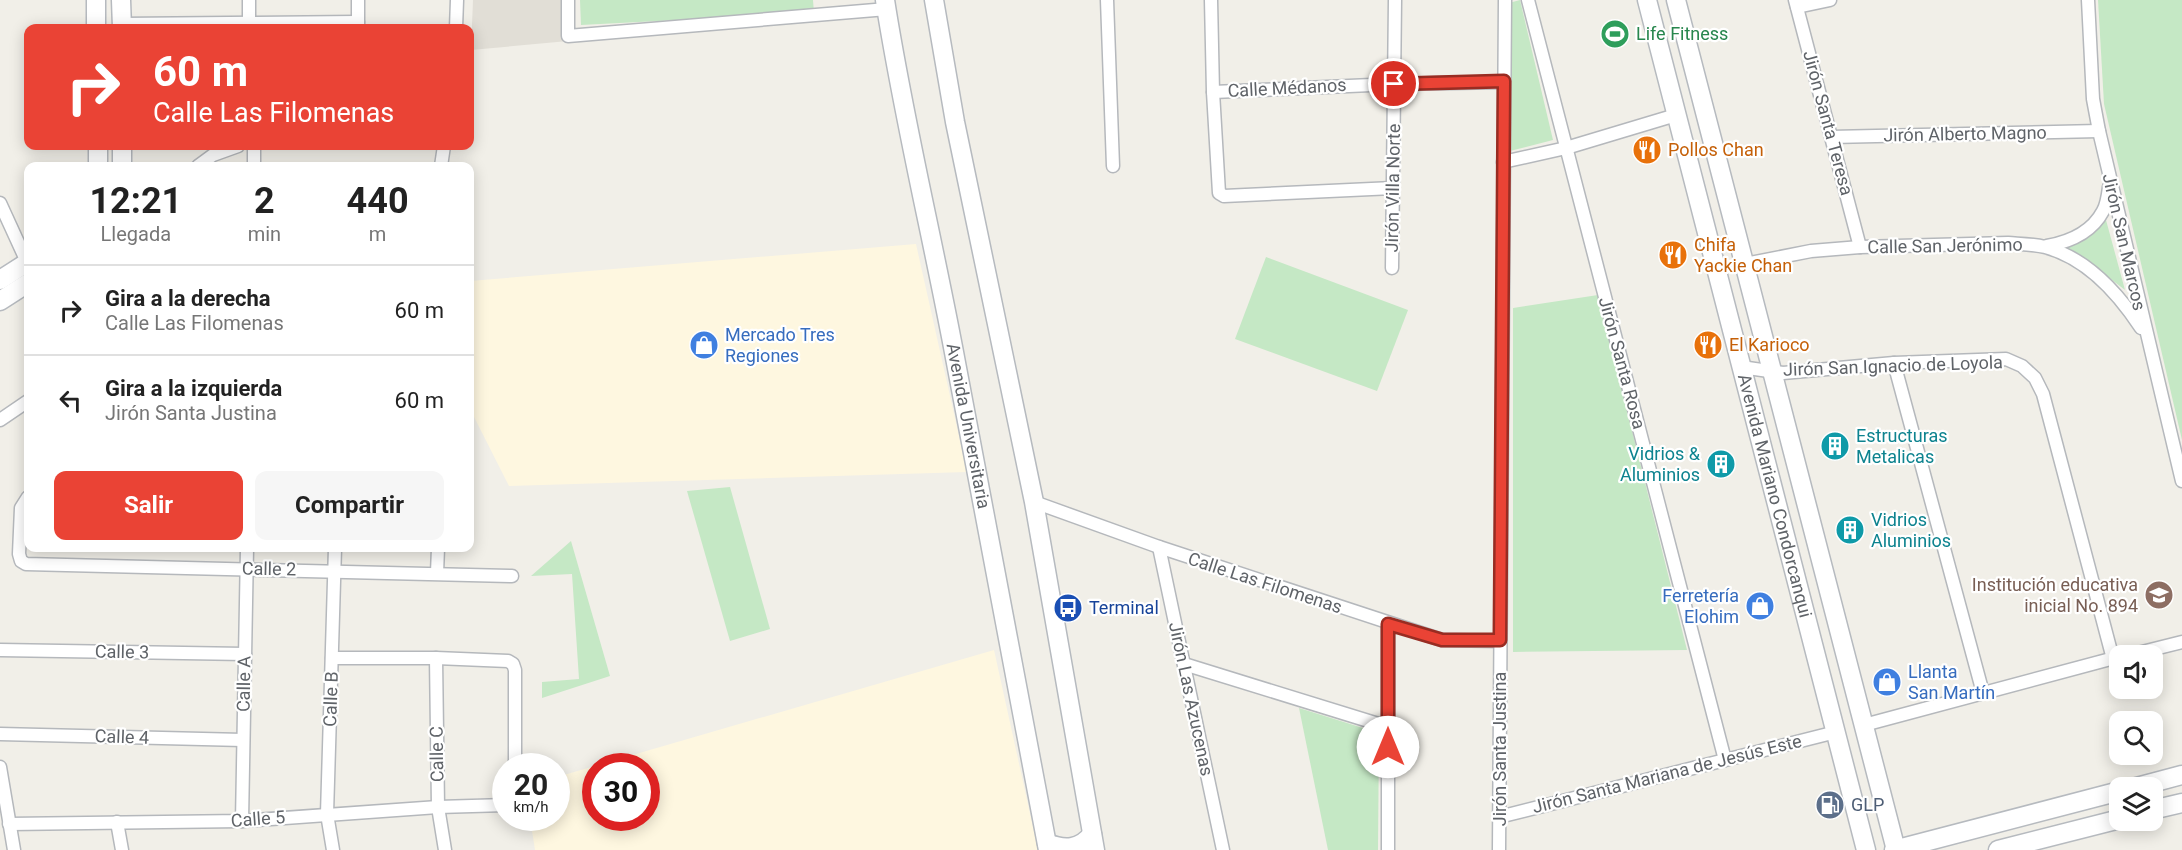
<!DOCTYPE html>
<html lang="es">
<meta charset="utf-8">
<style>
:root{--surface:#fff;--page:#f6f6f6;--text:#222;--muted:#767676;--line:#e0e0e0;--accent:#ea4335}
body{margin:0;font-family:Roboto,sans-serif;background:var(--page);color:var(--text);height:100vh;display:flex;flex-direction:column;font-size:22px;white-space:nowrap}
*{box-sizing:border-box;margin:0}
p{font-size:20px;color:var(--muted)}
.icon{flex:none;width:33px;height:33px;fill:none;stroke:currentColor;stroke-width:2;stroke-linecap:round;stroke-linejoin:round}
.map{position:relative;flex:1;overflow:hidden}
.sheet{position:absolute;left:24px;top:162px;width:450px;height:390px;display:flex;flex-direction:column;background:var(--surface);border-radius:12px;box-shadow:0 3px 15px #0003}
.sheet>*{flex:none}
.top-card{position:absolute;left:24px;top:24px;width:450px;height:126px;border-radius:12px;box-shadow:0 3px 15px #0003;background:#ea4335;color:#fff;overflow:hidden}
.tools{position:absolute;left:2109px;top:645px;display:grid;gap:12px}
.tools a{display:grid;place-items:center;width:54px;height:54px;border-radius:12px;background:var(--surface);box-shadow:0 3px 15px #0003;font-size:30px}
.speed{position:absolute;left:492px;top:753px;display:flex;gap:12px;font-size:30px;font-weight:700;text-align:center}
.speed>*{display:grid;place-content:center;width:78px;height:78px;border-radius:50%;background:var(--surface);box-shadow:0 3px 15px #0003;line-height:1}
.speed small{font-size:15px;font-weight:400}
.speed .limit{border:9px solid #d22;background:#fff;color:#111}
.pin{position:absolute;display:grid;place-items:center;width:51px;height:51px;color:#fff;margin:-26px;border:3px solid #fff;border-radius:50%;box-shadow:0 2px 6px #0007}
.me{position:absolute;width:66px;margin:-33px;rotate:0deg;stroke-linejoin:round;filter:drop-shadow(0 0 4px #0008)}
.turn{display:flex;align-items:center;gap:21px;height:126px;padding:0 30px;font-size:27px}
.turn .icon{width:78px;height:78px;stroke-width:2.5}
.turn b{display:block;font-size:42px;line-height:51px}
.eta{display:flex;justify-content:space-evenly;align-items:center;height:102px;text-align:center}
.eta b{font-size:36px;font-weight:700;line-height:42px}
.cta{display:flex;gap:12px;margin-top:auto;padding:12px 30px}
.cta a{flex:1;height:69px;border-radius:12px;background:var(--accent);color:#fff;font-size:24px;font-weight:700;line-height:69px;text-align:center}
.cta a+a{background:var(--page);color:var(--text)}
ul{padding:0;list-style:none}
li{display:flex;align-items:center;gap:18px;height:90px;padding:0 30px;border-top:2px solid var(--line)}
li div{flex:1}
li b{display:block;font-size:22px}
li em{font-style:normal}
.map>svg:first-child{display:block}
.commercial{fill:#fef7e0;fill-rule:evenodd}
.education{fill:#e1ded6}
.green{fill:#c5e8c5}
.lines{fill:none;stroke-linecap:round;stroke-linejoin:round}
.street-casing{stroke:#b5b8bc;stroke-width:15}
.secondary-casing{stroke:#b6babf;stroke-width:21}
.street{stroke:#fff;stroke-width:12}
.secondary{stroke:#fff;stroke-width:18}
.route-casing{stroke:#982c22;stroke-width:15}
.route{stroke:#ea4335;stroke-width:10}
.labels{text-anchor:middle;stroke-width:4.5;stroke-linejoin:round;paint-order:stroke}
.leisure-label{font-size:18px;fill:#27864d;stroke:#fff;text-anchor:start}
.street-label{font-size:18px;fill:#5f6368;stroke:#fff}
.food-label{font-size:18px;fill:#c56008;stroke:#fff;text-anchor:start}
.shop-label{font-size:18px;fill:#366cbe;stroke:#fff;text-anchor:start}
.culture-label{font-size:18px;fill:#0d838f;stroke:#fff;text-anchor:start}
.education-label{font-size:18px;fill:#785e54;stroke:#fff;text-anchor:end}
.transit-label{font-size:18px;fill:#164399;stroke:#fff;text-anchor:start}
.service-label{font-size:18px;fill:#4e5e75;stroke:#fff;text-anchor:start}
</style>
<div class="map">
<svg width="2182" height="850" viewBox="0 0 2182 850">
<rect width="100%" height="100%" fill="#f1efe8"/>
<g class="commercial">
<path d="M916 244 967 472 509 486 470 409V281Z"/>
<path d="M994 650 1038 850H535L530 818H556L557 777ZM596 766H646V818H596Z"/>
</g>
<path class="education" d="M473 0H566L568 41 471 50Z"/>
<g class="green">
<path d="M580 0H813L814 13 581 25Z"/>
<path d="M1520 0 1553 140 1510 151 1509 3Z"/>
<path d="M2098 0H2182V440L2104 104Z"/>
<path d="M2106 220 2125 290 2090 263 2062 247 2079 241Z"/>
<path d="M1266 257 1408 310 1377 391 1235 339Z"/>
<path d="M1598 295 1687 650 1513 652V308Z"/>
<path d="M730 487 770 629 730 641 687 491Z"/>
<path d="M571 541 610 676 542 698V682L579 679 572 574 531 576Z"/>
<path d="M1299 708 1379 733 1378 850H1328Z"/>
</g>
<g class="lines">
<g class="street-casing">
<g id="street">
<path d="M249 0V23"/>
<path d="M358 0V27"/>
<path d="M568 0V36L887 9"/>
<path d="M1107 0 1113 166"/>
<path d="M1211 0 1213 92 1219 193 1224 196 1393 188"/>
<path d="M1528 0 1725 760"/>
<path d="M1795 0 1860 247"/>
<path d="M2088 0 2093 99 2099 131 2182 481"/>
<path d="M1797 7 1830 0"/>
<path d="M121 24 358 22"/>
<path d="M456 28 457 0"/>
<path d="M1213 92 1394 84 1504 82"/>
<path d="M1831 137 2099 131"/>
<path d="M1503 162 1566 148 1676 115"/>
<path d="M198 166 213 155 238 146"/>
<path d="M254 166V146"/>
<path d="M441 166 444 146"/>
<path d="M0 203 27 262"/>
<path d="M2047 246C2069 242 2092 232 2103 211 2107 204 2108 195 2109 187"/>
<path d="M1745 264 1811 251 1860 247 2008 243C2020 244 2033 244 2045 247 2087 258 2118 293 2141 328"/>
<path d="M1392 268 1395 0"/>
<path d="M1894 363 1983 693"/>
<path d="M1741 367 1783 373 1894 363 2006 359 2022 366 2035 378 2043 394 2113 659"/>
<path d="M0 420 28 401"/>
<path d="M28 497 21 508 19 554 21 561 26 564 512 576"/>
<path d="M1034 502 1159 547 1442 640 1500 641"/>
<path d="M1159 547 1223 850"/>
<path d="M437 573 438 548"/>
<path d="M0 650 245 654"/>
<path d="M2126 656 2182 642"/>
<path d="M332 658H436L508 661 513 664 515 670V766"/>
<path d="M436 658 438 807 445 850"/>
<path d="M1184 664 1388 727"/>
<path d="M1864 725 2118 657"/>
<path d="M0 734 243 740"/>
<path d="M0 767 14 850"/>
<path d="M1499 817 1836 732"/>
<path d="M242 821 247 548"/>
<path d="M117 822 122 850"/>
<path d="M9 824 242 821 438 807 506 805"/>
<path d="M333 850 327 814 335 548"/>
<path d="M1388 850V624"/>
<path d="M1499 850 1505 0"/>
</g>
</g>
<g class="secondary-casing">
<g id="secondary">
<path d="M96 0V28"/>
<path d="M121 0 122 28"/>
<path id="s1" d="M885 0C903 116 931 231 953 347 986 514 1016 682 1048 850"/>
<path d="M934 0 955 122 1034 502 1095 850"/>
<path id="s2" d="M1647 0 1866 850"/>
<path d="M1676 0 1896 850"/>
<path d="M98 146V166"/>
<path d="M122 146V166"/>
<path d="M0 280 28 262"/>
<path d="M0 301 28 283"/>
<path d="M2133 788 2182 775"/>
<path d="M2152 810 2182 803"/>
<path d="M1047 843C1064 850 1080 850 1092 834"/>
<path d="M1894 850 2120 791"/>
<path d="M1998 850 2120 819"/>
</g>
</g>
<use href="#street" class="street"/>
<use href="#secondary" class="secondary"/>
</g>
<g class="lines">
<g class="route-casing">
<path id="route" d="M1388 747V624L1442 640H1500L1504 81 1394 84"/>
</g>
<use href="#route" class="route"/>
</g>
<defs>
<g id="stadium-disc" transform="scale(1.5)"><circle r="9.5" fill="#2e9e5b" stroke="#fff"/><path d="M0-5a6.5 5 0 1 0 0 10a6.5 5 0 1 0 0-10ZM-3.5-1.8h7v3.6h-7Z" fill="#fff"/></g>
<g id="restaurant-disc" transform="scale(1.5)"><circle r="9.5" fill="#e8710a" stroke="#fff"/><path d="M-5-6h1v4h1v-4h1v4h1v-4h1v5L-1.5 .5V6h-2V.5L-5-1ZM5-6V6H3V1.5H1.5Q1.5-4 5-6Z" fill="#fff"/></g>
<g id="shop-disc" transform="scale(1.5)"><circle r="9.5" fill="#3f7fe0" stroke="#fff"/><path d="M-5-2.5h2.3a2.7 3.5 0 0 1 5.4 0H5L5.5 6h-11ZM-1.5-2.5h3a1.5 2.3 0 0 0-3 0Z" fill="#fff"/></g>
<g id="building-disc" transform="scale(1.5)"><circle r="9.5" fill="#0f9aa8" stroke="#fff"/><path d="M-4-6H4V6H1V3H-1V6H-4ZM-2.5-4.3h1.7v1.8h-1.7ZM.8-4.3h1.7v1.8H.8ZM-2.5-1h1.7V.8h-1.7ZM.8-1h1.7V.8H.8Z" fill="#fff"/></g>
<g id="school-disc" transform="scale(1.5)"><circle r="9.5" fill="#8d6e63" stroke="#fff"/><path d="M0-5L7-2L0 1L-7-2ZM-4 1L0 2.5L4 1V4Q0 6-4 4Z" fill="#fff"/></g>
<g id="bus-disc" transform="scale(1.5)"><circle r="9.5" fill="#1a4fb4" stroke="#fff"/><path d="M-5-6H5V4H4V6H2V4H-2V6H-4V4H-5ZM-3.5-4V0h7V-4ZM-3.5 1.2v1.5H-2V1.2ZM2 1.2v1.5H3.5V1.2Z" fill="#fff"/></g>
<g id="fuel-disc" transform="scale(1.5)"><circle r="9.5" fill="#5c6f8a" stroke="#fff"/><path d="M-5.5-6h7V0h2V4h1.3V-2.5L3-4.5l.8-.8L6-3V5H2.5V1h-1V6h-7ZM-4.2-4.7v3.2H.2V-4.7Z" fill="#fff"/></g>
</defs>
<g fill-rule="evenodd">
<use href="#stadium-disc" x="1615" y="34"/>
<use href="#restaurant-disc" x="1647" y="150"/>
<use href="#restaurant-disc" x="1673" y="255"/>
<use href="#shop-disc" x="704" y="345"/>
<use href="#restaurant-disc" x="1708" y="345"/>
<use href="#building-disc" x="1835" y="446"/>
<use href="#building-disc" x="1721" y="464"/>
<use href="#building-disc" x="1850" y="530"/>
<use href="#school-disc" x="2159" y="595"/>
<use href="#shop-disc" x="1760" y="606"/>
<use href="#bus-disc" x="1068" y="608"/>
<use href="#shop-disc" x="1887" y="682"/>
<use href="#fuel-disc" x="1830" y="805"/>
</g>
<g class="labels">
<g class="leisure-label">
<text x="1636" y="40">Life Fitness</text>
</g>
<g class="street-label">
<text transform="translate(1287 88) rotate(-3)" y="6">Calle Médanos</text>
<text transform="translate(1828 123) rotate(75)" y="6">Jirón Santa Teresa</text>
<text transform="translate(1965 134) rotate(-1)" y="6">Jirón Alberto Magno</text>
<text transform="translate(1393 188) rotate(-89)" y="6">Jirón Villa Norte</text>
<text transform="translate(2124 242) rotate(77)" y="6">Jirón San Marcos</text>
<text transform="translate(1945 246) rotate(-1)" y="6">Calle San Jerónimo</text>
<text transform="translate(1622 363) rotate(75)" y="6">Jirón Santa Rosa</text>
<text transform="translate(1893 366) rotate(-2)" y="6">Jirón San Ignacio de Loyola</text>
<text dy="6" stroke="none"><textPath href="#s1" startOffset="434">Avenida Universitaria</textPath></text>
<text dy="6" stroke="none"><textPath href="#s2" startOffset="512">Avenida Mariano Condorcanqui</textPath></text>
<text transform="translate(269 569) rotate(1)" y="6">Calle 2</text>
<text transform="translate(1265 583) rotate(18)" y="6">Calle Las Filomenas</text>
<text transform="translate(122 652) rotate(1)" y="6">Calle 3</text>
<text transform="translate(244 684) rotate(-89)" y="6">Calle A</text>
<text transform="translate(331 699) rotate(-88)" y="6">Calle B</text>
<text transform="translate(1191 699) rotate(78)" y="6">Jirón Las Azucenas</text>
<text transform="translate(122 737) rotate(2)" y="6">Calle 4</text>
<text transform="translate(1500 749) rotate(-90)" y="6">Jirón Santa Justina</text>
<text transform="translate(437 754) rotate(-91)" y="6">Calle C</text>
<text transform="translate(1667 774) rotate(-14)" y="6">Jirón Santa Mariana de Jesús Este</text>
<text transform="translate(258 819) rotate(-4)" y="6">Calle 5</text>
</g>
<g class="food-label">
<text x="1668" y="156">Pollos Chan</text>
<text x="1694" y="251">Chifa<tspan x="1694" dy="21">Yackie Chan</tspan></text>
<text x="1729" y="351">El Karioco</text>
</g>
<g class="shop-label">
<text x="725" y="341">Mercado Tres<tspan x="725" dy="21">Regiones</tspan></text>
<text x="1739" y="602" text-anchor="end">Ferretería<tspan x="1739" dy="21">Elohim</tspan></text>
<text x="1908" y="678">Llanta<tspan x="1908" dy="21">San Martín</tspan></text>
</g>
<g class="culture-label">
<text x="1856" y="442">Estructuras<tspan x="1856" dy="21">Metalicas</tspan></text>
<text x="1700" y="460" text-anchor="end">Vidrios &amp;<tspan x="1700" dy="21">Aluminios</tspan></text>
<text x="1871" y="526">Vidrios<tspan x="1871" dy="21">Aluminios</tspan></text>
</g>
<g class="education-label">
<text x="2138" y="591">Institución educativa<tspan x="2138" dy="21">inicial No. 894</tspan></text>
</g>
<g class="transit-label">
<text x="1089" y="614">Terminal</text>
</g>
<g class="service-label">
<text x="1851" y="811">GLP</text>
</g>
</g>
</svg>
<div class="tools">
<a><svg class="icon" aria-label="sound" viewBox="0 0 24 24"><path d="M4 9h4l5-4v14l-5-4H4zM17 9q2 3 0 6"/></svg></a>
<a><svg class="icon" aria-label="search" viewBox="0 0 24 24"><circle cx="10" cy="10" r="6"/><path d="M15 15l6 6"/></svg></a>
<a><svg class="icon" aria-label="layers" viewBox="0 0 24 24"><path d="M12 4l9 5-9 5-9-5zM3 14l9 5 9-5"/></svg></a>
</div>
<div class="speed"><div>20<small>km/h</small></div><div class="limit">30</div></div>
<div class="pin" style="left:1394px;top:84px;background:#d93025"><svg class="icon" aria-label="arrive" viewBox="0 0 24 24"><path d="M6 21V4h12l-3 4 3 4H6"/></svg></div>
<svg class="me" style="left:1388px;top:747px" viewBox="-20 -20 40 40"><circle r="19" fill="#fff"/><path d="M0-13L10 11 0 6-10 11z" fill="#ea4335"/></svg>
<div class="top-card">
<div class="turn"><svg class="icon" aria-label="right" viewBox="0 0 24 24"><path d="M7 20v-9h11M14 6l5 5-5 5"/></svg><div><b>60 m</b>Calle Las Filomenas</div></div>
</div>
<section class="sheet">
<div class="eta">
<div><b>12:21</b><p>Llegada</p></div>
<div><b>2</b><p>min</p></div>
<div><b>440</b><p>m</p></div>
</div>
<ul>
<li><svg class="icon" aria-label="right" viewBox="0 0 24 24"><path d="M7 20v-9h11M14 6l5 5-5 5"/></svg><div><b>Gira a la derecha</b><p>Calle Las Filomenas</p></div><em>60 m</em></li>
<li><svg class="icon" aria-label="left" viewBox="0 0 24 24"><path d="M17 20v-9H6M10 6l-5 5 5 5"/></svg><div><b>Gira a la izquierda</b><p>Jirón Santa Justina</p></div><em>60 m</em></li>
</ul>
<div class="cta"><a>Salir</a><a>Compartir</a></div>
</section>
</div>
